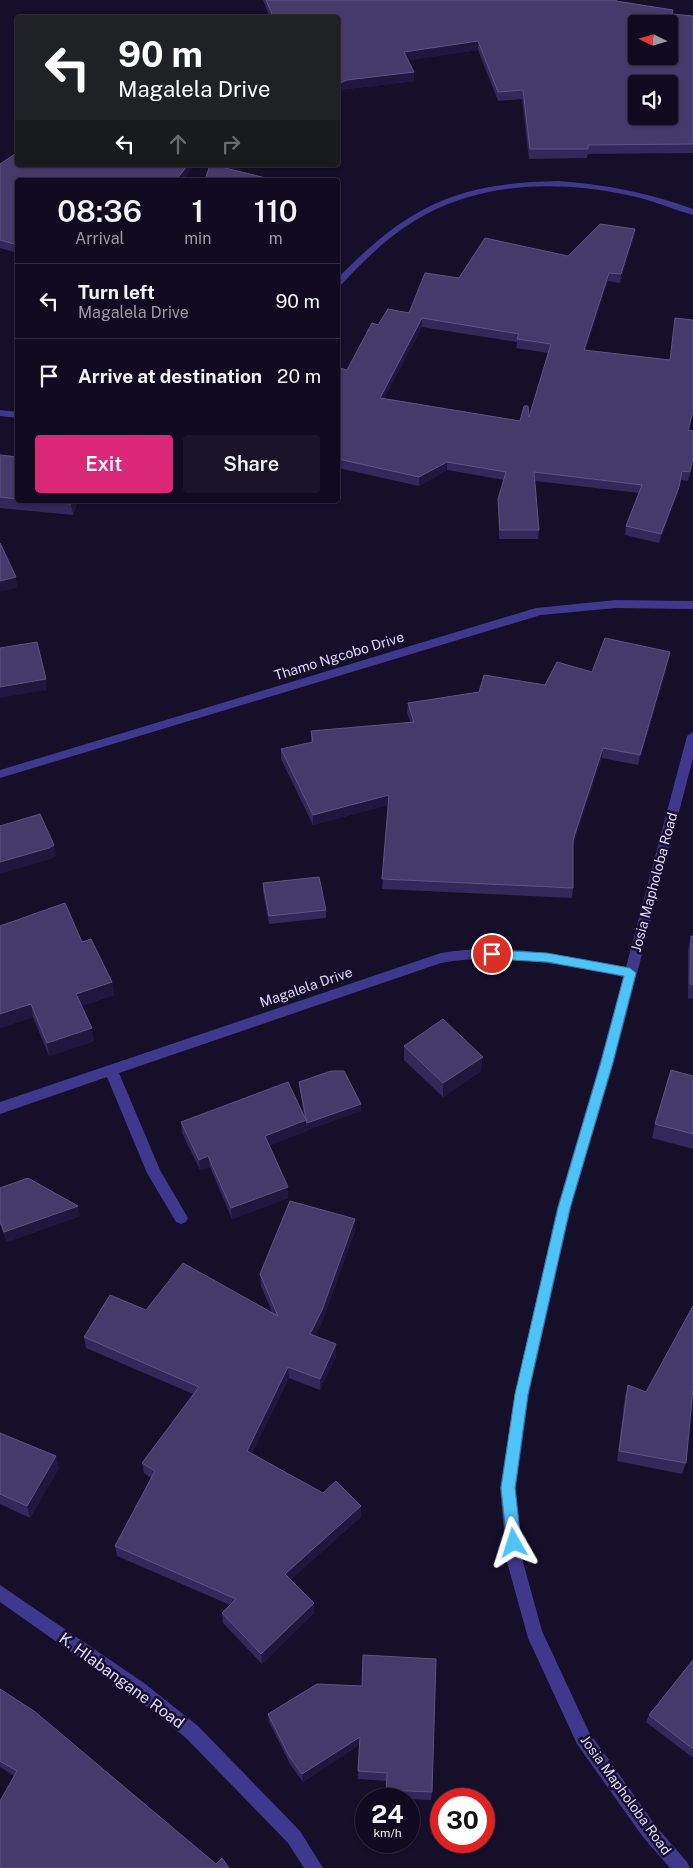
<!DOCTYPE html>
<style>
:root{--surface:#100b20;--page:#191429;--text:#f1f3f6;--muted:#9c9ba5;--line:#302b3e;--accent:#db2777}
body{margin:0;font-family:"Public Sans",sans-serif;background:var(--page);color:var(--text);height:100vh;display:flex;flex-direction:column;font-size:19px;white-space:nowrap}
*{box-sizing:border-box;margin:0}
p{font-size:16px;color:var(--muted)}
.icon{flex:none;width:28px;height:28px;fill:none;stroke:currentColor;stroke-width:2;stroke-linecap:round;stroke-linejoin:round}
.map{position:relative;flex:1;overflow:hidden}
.panel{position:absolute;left:15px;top:178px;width:325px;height:325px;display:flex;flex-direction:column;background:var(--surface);border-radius:5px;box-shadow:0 1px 4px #0004,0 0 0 1px var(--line)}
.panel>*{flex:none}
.banner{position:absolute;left:15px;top:15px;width:325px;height:152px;border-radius:5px;box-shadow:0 1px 4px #0004,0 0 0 1px var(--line);background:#202124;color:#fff;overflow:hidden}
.needle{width:32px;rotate:275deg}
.controls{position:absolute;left:628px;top:15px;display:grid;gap:10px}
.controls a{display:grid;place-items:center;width:50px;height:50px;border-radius:5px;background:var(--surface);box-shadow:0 1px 4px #0004,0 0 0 1px var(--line);font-size:25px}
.speed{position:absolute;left:355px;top:1788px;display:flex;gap:10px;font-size:25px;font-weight:700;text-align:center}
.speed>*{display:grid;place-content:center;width:65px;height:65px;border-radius:50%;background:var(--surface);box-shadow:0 1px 4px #0004,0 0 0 1px var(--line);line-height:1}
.speed small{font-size:12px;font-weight:400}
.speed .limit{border:8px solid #d22;background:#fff;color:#111}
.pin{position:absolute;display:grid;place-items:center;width:42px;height:42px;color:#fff;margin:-21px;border:2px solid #fff;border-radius:50%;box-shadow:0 1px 5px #0007}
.me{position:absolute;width:55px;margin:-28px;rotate:354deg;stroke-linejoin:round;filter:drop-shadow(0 0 4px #0008)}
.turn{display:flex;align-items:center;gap:18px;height:105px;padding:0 20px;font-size:22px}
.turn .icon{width:65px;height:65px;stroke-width:2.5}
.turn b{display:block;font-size:35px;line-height:42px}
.lanes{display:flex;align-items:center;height:48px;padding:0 20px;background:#0003;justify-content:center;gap:25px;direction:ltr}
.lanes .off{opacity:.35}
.eta{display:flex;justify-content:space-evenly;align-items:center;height:85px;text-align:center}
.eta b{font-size:30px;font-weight:600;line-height:35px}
.action{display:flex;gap:10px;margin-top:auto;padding:10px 20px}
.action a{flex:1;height:58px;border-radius:5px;background:var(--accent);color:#fff;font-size:20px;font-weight:600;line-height:58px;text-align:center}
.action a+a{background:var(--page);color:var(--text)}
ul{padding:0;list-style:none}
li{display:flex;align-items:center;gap:15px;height:75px;padding:0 20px;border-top:1px solid var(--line)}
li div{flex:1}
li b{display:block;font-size:19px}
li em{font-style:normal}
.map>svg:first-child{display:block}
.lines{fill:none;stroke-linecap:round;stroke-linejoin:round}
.minor{fill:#40388c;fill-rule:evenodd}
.wall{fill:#342759;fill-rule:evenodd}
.shaded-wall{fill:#20163e}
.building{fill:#463a6a;stroke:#5e5382;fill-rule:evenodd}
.route{fill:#4fc3f7;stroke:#337fa1}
.labels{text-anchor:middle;stroke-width:5;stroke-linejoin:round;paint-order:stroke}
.street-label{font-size:14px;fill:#dfd8ff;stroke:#150f2a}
.near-street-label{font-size:16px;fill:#dfd8ff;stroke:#150f2a}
</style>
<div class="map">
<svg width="693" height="1868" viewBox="0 0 693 1868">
<rect width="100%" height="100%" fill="#150f2a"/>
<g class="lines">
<g class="minor">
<path d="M558 181C605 184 649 193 693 209V215C671 209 650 199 627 195 557 180 478 182 416 220 387 237 364 261 341 285L338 286V278C408 206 457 183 558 181Z"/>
<path d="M0 410 18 412V418L0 416Z"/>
<path d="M616 600 693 601V609L616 608 541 615 0 778V770L536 608Z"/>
<path d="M693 732V758L614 1062 571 1208 529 1394 516 1488 523 1562 542 1631 589 1732 655 1825 687 1862 690 1868H670L643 1837 577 1744 528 1638 507 1562 500 1488 515 1394 557 1208 600 1062 623 977C564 965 501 952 441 963L119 1073 160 1170 188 1218 186 1222 181 1224 176 1222 147 1173 107 1077 0 1114V1102L441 953C502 942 565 956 626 967L687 736Z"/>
<path d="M0 1585 144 1683 198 1726 300 1831 323 1868H304L288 1843 186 1738 132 1695 0 1602Z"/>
</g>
</g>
<g class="wall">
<path d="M263 0H617V1L673 10V14L693 16V153L588 154 587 158 529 159 522 99 498 101 478 50 408 60 414 72V81L347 89 338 18H270Z"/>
<path d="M0 164 18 165H194L183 180H18V253L0 248Z"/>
<path d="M635 229 634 237 620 283 608 281 585 351 669 360 693 320V414L689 431H693V461L688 481 680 480 677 495 659 543 625 535 626 526 639 493 535 481 539 530 538 539H499L498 508V499L504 480 447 470 419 486 338 468V373L347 370 378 325 409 313 459 278 568 256ZM422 327 517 342 516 348 548 353 529 417 520 421 384 398Z"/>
<path d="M0 455 18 457V500H78L73 515 0 508Z"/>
<path d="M669 662 638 765 602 758 573 846V888L572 898 382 889 388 805 313 825 281 759V749L311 742V731L411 723 407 713 408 703 545 685 592 672Z"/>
<path d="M263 883 326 910V918L269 924 263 891Z"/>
<path d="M691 936H693V999L688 998V950Z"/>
<path d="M82 942 112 982 114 995 81 1006 94 1041 49 1056 33 1017 0 1028Z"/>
<path d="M404 1046 481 1071 443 1097 404 1060Z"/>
<path d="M693 1076V1149L652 1138 655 1124Z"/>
<path d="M299 1082 361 1111 307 1130V1128V1131L269 1145 288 1198 232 1219 210 1167 200 1170 182 1133 181 1122 304 1116 300 1090Z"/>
<path d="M0 1188 80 1216 7 1242 0 1224Z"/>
<path d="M355 1231 322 1322 315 1336 336 1356 320 1390 289 1378 252 1453 361 1517 291 1579 314 1613 262 1664 223 1623 222 1613 230 1605 117 1556 115 1546 151 1478 144 1473 142 1463 193 1394 86 1348 84 1337 146 1310 272 1312 261 1286 260 1274Z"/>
<path d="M693 1306V1394L686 1463 682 1474 617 1461 625 1396 628 1385 646 1392Z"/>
<path d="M0 1433 59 1468 30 1518 0 1504Z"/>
<path d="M693 1660V1758L646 1722 649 1715Z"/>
<path d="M317 1684 432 1792 431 1800 386 1798 387 1781 358 1779 359 1745 303 1782 290 1764 269 1722 268 1714Z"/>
<path d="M0 1689 216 1864 229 1868H0L14 1776 0 1767Z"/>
</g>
<g class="shaded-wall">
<path d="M478 41V50L404 61V52Z"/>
<path d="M414 72V81L347 89 338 93V84L347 80Z"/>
<path d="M188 165H194L183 180H176Z"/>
<path d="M229 165H240L225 176V168Z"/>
<path d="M635 229 634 237 620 283 621 274Z"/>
<path d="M609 273 608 281 583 359 584 350Z"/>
<path d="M422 318V327L380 406V398Z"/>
<path d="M693 411V414L687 439 688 430Z"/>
<path d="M447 462V470L419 486V477Z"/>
<path d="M682 471 677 495 659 543 661 534Z"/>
<path d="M73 500H78L73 515 71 504Z"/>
<path d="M16 577 17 588 0 592V581Z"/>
<path d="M670 652 669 662 638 765 640 755Z"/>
<path d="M46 679 47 690 0 698V687Z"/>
<path d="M603 748 602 758 572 850 573 840Z"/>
<path d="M389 795 388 805 313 825V815Z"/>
<path d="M54 845 56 856 51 859 0 874V862Z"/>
<path d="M112 982 114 995 78 1007 76 994Z"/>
<path d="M31 1004 33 1017 0 1028V1014Z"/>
<path d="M92 1028 94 1041 49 1056 47 1043Z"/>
<path d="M483 1057 481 1071 443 1097V1083Z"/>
<path d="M361 1104V1111L307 1130V1123Z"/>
<path d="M306 1120 307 1131 266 1147 265 1136Z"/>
<path d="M208 1156 210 1167 200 1170 199 1160Z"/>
<path d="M288 1187V1198L232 1219 231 1208Z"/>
<path d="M78 1206 80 1216 7 1242 4 1232Z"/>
<path d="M355 1219V1231L322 1322 311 1346 310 1334Z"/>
<path d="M336 1344V1356L320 1390V1379Z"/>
<path d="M288 1367 289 1378 248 1461 247 1451Z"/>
<path d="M56 1456 59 1468 30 1518 27 1506Z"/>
<path d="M361 1506V1517L286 1584 285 1574Z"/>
<path d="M314 1603V1613L262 1664 261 1654Z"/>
<path d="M360 1737 359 1745 303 1782 302 1774Z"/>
</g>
<g class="building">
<path d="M266 0H616V1L673 10 672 14 693 16V144L588 145V149H530L523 90 498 92 478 41 404 52 414 72 347 80 338 84V18H274ZM636 24H669V56H636ZM636 84H669V116H636Z"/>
<path d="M18 152V165H188L176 180H18V245L0 240V164Z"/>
<path d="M210 165H229L225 168 274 180H205Z"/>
<path d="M600 224 635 229 621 274 609 273 584 350 670 360 675 318 693 320V411L688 430 693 431V458L690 472 682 471 679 487 661 534 626 526 642 485 534 472 539 530H500L498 499 506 472 447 462 419 477 338 459V373L340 368 347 370 372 323 378 325 388 309 409 313 425 273 459 278 485 238 568 256ZM422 318 519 334 517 339 551 344 529 417 528 406H524L520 421 380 398Z"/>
<path d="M0 455 18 457V499L0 497Z"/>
<path d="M29 500H73L71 504Z"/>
<path d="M0 543 16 577 0 581Z"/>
<path d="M605 638 670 652 640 755 603 748 573 840V888L382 879 389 795 313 815 281 749 313 742 311 731 414 722 408 703 479 692 484 675 545 685 557 662 592 672Z"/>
<path d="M37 642 46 679 0 687V648Z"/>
<path d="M40 814 54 845 49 848 0 862V826Z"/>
<path d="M319 877 326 910 269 916 263 883Z"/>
<path d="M65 903 82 942 91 939 112 982 76 994 92 1028 47 1043 31 1004 0 1014V926Z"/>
<path d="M691 936H693V985L690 984Z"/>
<path d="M443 1019 483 1057 443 1083 404 1046Z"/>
<path d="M671 1070 693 1076V1134L655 1124Z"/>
<path d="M331 1071H344L361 1104 307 1123 299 1082Z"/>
<path d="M288 1082 306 1120 265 1136 288 1187 231 1208 208 1156 199 1160 181 1122Z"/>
<path d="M28 1178 78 1206 4 1232 0 1221V1188Z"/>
<path d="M290 1201 355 1219 322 1310 310 1334 336 1344 320 1379 288 1367 247 1451 323 1493 336 1481 361 1506 285 1574 314 1603 261 1654 222 1613 236 1599 115 1546 155 1471 142 1463 199 1387 84 1337 110 1295 146 1310 183 1263 278 1316 260 1274Z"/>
<path d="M693 1306V1389L686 1463 619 1451 628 1385 646 1392Z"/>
<path d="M0 1433 56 1456 27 1506 0 1494Z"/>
<path d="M363 1655 436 1659 432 1792 386 1790 387 1773 358 1771 360 1737 302 1774 289 1756 268 1714 317 1684 362 1686Z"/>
<path d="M693 1660V1749L649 1715Z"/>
<path d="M0 1689 34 1711 216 1864 222 1858 229 1868H0V1801L17 1771 0 1761Z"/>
</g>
<path class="route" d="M492 950 547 953 630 968 636 973 613 1062 570 1208 528 1394 515 1488 521 1543 519 1548 514 1550 509 1548 507 1543 501 1488 515 1394 558 1208 601 1062 624 976 547 962 492 959 486 954Z"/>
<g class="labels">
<g class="street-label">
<text transform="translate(339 656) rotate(-17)" y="5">Thamo Ngcobo Drive</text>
<text transform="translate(654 882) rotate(-75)" y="5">Josia Mapholoba Road</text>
<text transform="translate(306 987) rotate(-19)" y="5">Magalela Drive</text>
<text transform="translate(626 1795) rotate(54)" y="5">Josia Mapholoba Road</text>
</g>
<g class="near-street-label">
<text transform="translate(122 1680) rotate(36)" y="6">K. Hlabangane Road</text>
</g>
</g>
</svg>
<div class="controls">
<a><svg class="needle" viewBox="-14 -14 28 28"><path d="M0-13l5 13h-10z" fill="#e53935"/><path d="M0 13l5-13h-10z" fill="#9c9ba5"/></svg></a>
<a><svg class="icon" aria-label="sound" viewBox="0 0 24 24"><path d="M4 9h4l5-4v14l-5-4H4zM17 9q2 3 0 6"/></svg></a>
</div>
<div class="speed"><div>24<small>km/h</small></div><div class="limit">30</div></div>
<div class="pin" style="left:492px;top:954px;background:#d93025"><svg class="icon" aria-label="arrive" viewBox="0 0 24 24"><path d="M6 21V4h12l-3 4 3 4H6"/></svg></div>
<svg class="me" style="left:514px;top:1543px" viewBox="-20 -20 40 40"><path d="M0-17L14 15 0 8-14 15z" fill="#4fc3f7" stroke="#fff" stroke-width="4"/></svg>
<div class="banner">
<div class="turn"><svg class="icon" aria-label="left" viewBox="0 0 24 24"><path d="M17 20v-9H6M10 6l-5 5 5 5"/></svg><div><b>90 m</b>Magalela Drive</div></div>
<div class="lanes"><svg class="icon" aria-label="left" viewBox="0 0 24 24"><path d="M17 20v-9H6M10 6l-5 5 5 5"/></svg><svg class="icon off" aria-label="ahead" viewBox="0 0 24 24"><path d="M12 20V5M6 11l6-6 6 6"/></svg><svg class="icon off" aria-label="right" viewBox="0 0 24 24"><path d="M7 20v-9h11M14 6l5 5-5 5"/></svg></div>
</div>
<section class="panel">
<div class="eta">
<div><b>08:36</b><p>Arrival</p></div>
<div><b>1</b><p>min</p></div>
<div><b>110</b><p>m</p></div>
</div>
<ul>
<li><svg class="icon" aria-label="left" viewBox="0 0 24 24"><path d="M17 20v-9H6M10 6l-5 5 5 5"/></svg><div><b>Turn left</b><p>Magalela Drive</p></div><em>90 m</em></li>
<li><svg class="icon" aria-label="arrive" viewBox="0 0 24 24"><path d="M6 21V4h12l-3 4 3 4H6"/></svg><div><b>Arrive at destination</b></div><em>20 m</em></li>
</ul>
<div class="action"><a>Exit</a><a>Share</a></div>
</section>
</div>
